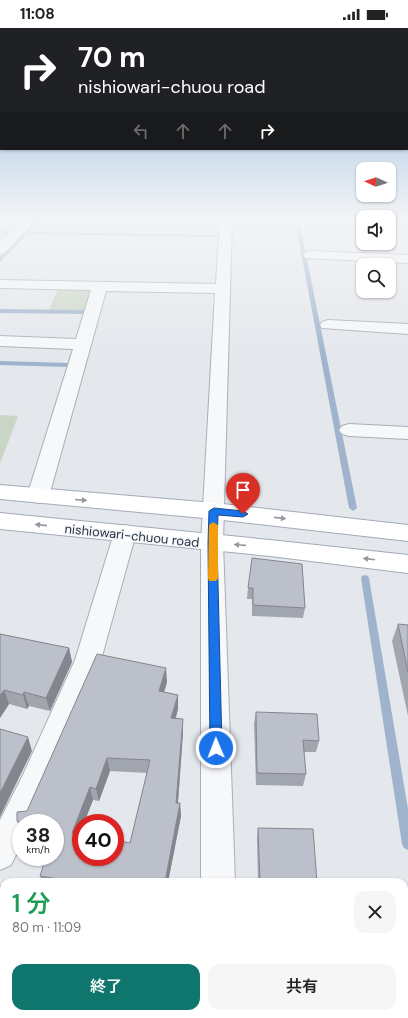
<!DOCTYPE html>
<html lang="ja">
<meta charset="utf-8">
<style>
:root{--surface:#fff;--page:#f6f6f6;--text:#222;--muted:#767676;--accent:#0f766e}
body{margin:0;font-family:"DM Sans","Noto Sans JP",sans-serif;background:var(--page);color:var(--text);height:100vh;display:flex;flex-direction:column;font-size:15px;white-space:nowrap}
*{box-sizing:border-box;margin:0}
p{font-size:13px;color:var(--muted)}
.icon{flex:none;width:22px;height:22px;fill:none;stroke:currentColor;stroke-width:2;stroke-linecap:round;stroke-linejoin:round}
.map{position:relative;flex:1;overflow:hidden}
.panel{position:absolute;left:0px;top:850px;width:408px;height:140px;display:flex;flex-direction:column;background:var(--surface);border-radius:12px 12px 0 0;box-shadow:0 1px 3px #0004}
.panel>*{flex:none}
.banner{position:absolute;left:0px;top:0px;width:408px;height:122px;box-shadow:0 1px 3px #0004;background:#202124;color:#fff;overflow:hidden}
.needle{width:26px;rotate:273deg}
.controls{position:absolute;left:356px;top:134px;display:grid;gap:8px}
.controls a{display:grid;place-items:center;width:40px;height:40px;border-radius:8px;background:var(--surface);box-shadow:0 1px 3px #0004;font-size:20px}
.speed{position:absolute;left:12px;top:786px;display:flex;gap:8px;font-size:20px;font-weight:700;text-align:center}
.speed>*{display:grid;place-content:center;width:52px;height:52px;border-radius:50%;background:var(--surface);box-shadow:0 1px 3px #0004;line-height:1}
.speed small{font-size:10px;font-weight:400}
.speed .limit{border:6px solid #d22;background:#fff;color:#111}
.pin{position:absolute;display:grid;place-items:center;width:34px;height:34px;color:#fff;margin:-41px -17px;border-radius:50% 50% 50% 0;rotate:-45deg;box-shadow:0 0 4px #0007}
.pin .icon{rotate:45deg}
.me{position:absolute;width:44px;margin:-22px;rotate:359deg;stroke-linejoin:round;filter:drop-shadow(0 0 3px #0008)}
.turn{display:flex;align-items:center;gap:14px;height:84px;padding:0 12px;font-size:18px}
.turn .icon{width:52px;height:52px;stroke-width:2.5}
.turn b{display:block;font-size:28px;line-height:34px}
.lanes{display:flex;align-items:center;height:38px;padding:0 12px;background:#0003;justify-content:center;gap:20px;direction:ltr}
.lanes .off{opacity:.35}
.round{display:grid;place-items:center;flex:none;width:42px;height:42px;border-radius:12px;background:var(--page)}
.overview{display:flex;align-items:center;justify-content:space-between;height:68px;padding:0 12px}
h1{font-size:24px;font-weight:600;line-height:30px;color:#1e9e55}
.primary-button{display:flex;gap:8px;margin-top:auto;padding:8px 12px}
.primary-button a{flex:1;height:46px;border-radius:12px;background:var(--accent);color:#fff;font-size:16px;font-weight:600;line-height:46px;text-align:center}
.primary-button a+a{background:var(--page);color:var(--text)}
.status{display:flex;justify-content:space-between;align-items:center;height:28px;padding:0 20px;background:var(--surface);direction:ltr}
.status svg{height:11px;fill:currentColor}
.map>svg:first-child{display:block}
.green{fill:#c9d6c5}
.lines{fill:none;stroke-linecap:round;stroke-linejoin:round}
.stream{fill:#9fb4cc;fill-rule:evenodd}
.minor-casing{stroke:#a9aeb7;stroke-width:2}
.major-casing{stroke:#a3abb8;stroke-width:2}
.minor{fill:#f7f8fa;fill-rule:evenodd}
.major{fill:#fff;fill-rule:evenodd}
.wall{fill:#a1a5ae;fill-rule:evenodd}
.shaded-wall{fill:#83868d}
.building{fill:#bbc0ca;stroke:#83868d;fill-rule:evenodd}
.oneway{fill:#959aa2}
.route{fill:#1a73e8;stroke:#114b97}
.slow{fill:#f59e0b}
.labels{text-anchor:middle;stroke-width:3;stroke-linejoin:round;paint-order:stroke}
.street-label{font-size:13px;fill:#2b3445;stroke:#f4f6f9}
</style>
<div class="status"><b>11:08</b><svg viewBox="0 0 49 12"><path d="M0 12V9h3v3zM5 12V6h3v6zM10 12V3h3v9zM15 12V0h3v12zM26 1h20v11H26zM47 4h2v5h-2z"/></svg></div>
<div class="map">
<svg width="408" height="990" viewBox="0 0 408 990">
<rect width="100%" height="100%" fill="#e4e7ec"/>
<g class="green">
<path d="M59 259 92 260 84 283 49 282Z"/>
<path d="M0 387 18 388 0 436Z"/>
</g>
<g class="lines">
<g class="stream">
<path d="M35 192H40L30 204 217 207 219 208 217 209 27 206 0 234V229Z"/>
<path d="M295 192H299L357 480 353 483 349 480Z"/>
<rect x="389" y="192" width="19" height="2"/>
<path d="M0 203H7L9 204 7 205H0Z"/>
<path d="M0 281 87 282 90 284 87 286 0 285Z"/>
<path d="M73 326 76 328 73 337 70 339 0 337V333L68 335 70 328Z"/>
<path d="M365 547 368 548 369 550 408 781V822L404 820 402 816 361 550 362 548Z"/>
</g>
<g class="minor-casing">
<g id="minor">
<path d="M22 192H35L5 225 0 226V214Z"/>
<path d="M220 192H232L223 515 235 854H201V515L215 265 106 263 49 468 45 473 38 475 31 473 27 468 73 321 0 318V308L76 311 91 262 0 260V252L216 256Z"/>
<path d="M310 223 408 227V235L305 230 303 227 305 224Z"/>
<path d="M328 292 408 296V306L322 300 320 297 322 294Z"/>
<path d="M349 396 408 399V411L349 408 342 406 339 402 342 398Z"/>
<path d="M125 497 133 499 136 505 101 632 31 795H21V817L11 837 0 842V792L22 749 75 632 114 505 117 499Z"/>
<rect x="201" y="986" width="38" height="4"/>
</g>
</g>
<g class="major-casing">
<g id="major">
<path d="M0 457 214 475 408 497V513L214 491 0 471Z"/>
<path d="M0 485 270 512 408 527V545L270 528 0 501Z"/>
<path d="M0 859 4 860V894L0 893Z"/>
<path d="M404 971 408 973V990H374L372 986H404Z"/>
</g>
</g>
<use href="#minor" class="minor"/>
<use href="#major" class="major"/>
</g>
<g class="wall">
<path d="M302 536 305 580 303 590 252 588V571H247L248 560Z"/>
<path d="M398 596 408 597V688L392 613Z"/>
<path d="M0 606 69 620 72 634 50 683 29 678 27 681 9 676 0 690Z"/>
<path d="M167 654 164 664 178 667V681L176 690 183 704 178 775H180L181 788 168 854H43L40 848 55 829V795H21V802L17 793ZM110 743 147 745 130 815 80 806 81 804V795H84L93 772 99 773Z"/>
<path d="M256 684 319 713 316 724H304L306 746 303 758 256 757 254 696Z"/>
<path d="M258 800 317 854H258L257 810Z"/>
<path d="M0 908 4 909V963L0 962Z"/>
</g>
<g class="shaded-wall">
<path d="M69 620 72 634 50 683 46 670Z"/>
<path d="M166 640 167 654 160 677 159 663Z"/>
<path d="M4 662 9 676 0 690V668Z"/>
<path d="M24 664 29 678 27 681 23 667Z"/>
<path d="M178 667V681L171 704V690Z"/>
<path d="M183 691V704L177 787 176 775Z"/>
<path d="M28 709 32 723 0 789V765Z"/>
<path d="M107 730 110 743 99 773 96 761Z"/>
<path d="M90 759 93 772 84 795H81V804L76 817 72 805Z"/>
<path d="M180 775 181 788 168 854H165Z"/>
<path d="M82 986H83L84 988V990H80Z"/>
</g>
<g class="building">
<path d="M252 530 302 536 305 580 253 577V560H248Z"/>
<path d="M398 596 408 597V644Z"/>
<path d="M0 606 69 620 46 670 24 664 23 667 4 662 0 668Z"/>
<path d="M97 626 166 640 159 663 178 667 171 690 183 691 176 775H180L165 854H75L40 848 46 829H55V795H24L17 793V784L27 783ZM107 730 150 732 130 815 115 812V829H81V807L72 805 90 759 96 761Z"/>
<path d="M256 684 317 686 319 713 303 712 306 746 257 745Z"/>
<path d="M0 701 28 709 0 765Z"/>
<path d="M258 800 313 801 317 854H260Z"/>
<path d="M0 908 4 909V956L0 955Z"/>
<path d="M46 986H82L80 990H45Z"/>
<path d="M275 987 282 990H275Z"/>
</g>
<defs><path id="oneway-solid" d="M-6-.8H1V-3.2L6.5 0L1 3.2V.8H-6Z"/></defs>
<g class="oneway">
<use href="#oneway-solid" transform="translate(81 472) rotate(5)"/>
<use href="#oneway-solid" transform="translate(280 490) rotate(6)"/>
<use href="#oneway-solid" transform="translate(41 497) rotate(-174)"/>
<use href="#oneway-solid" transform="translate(240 517) rotate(-176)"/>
<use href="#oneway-solid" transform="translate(369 531) rotate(-173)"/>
</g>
<linearGradient id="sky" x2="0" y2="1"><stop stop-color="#8bb4dd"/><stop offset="0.58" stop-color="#f3f4f6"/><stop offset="1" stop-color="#f3f4f6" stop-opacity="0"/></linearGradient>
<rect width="408" height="331" fill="url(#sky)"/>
<path class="route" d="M214 480 243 483 248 486 243 489 218 487 217 515 222 720 220 724 216 725 212 724 210 720 208 515 209 483Z"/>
<path class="slow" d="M213 494 218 497V550L216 553H209L208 550 209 497Z"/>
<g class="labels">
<g class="street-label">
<text transform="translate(132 507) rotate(6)" y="5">nishiowari-chuou road</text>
</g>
</g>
</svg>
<div class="controls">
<a><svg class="needle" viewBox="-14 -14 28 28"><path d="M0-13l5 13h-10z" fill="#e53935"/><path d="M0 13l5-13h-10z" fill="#767676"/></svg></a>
<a><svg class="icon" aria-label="sound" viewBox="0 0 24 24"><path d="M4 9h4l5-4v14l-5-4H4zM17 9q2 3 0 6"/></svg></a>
<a><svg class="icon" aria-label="search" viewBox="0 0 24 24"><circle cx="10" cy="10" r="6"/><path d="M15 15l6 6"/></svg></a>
</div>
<div class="speed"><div>38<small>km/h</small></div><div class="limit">40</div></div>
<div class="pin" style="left:243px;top:486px;background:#d93025"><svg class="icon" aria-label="arrive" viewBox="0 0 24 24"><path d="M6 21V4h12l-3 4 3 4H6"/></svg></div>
<svg class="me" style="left:216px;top:720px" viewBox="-20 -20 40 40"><circle r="17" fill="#1a73e8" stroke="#fff" stroke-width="3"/><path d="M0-11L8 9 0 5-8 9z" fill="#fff"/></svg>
<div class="banner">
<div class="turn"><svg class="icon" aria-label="right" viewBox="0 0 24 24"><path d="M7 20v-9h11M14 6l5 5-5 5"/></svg><div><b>70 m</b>nishiowari-chuou road</div></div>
<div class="lanes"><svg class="icon off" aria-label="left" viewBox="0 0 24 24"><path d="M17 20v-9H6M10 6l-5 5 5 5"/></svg><svg class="icon off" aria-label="ahead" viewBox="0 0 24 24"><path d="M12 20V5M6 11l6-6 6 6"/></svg><svg class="icon off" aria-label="ahead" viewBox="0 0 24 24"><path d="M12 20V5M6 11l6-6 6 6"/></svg><svg class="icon" aria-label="right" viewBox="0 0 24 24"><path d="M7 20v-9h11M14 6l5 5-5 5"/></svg></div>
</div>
<section class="panel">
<div class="overview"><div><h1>1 分</h1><p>80 m · 11:09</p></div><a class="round"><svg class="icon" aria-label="close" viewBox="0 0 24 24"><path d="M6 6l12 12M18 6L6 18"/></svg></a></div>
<div class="primary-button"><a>終了</a><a>共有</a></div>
</section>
</div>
